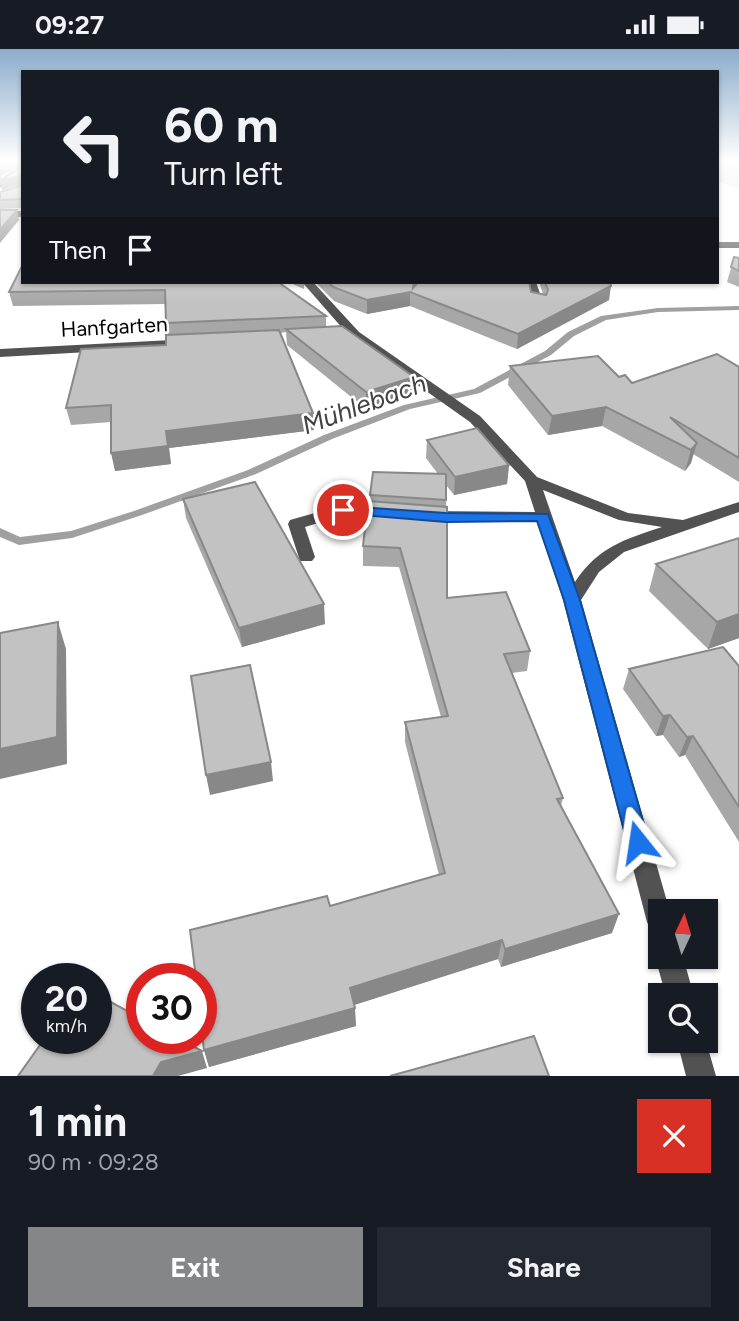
<!DOCTYPE html>
<meta charset="utf-8">
<style>
:root{--surface:#171b24;--page:#242831;--text:#f1f3f6;--muted:#9ea1a6;--accent:#858687}
body{margin:0;font-family:Figtree,sans-serif;background:var(--page);color:var(--text);height:100vh;display:flex;flex-direction:column;font-size:26px;white-space:nowrap}
*{box-sizing:border-box;margin:0}
p{font-size:23px;color:var(--muted)}
.icon{flex:none;width:38px;height:38px;fill:none;stroke:currentColor;stroke-width:2;stroke-linecap:round;stroke-linejoin:round}
.map{position:relative;height:1027px;overflow:hidden}
.panel{display:flex;flex-direction:column;background:var(--surface);flex:1}
.panel>*{flex:none}
.banner{position:absolute;left:21px;top:21px;width:698px;height:214px;border-radius:0px;box-shadow:0 2px 5px #0004;background:#171b24;color:var(--text);overflow:hidden}
.needle{width:46px;rotate:4deg}
.buttons{position:absolute;left:648px;top:850px;display:grid;gap:14px}
.buttons a{display:grid;place-items:center;width:70px;height:70px;border-radius:0px;background:var(--surface);box-shadow:0 2px 5px #0004;font-size:35px}
.speed{position:absolute;left:21px;top:914px;display:flex;gap:14px;font-size:35px;font-weight:700;text-align:center}
.speed>*{display:grid;place-content:center;width:91px;height:91px;border-radius:50%;background:var(--surface);box-shadow:0 2px 5px #0004;line-height:1}
.speed small{font-size:18px;font-weight:400}
.speed .limit{border:10px solid #d22;background:#fff;color:#111}
.pin{position:absolute;display:grid;place-items:center;width:60px;height:60px;color:#fff;margin:-30px;border:4px solid #fff;border-radius:50%;box-shadow:0 2px 7px #0007}
.me{position:absolute;width:77px;margin:-38px;rotate:345deg;stroke-linejoin:round;filter:drop-shadow(0 0 5px #0008)}
.turn{display:flex;align-items:center;gap:24px;height:147px;padding:0 28px;font-size:32px}
.turn .icon{width:91px;height:91px;stroke-width:2.5}
.turn b{display:block;font-size:49px;line-height:60px}
.then{display:flex;align-items:center;height:66px;padding:0 28px;background:#0003;gap:14px;font-size:26px}
.round{display:grid;place-items:center;flex:none;width:74px;height:74px;border-radius:0px;background:var(--page)}
.overview{display:flex;align-items:center;justify-content:space-between;height:119px;padding:0 28px}
h1{font-size:42px;font-weight:700;line-height:52px}
.primary-button{display:flex;gap:14px;margin-top:auto;padding:14px 28px}
.primary-button a{flex:1;height:80px;border-radius:0px;background:var(--accent);color:#fff;font-size:28px;font-weight:700;line-height:80px;text-align:center}
.primary-button a+a{background:var(--page);color:var(--text)}
.status{display:flex;justify-content:space-between;align-items:center;height:49px;padding:0 35px;background:var(--surface);direction:ltr}
.status svg{height:19px;fill:currentColor}
.map>svg:first-child{display:block}
.green{fill:#d9d9d9}
.lines{fill:none;stroke-linecap:round;stroke-linejoin:round}
.stream{fill:#a0a0a0;fill-rule:evenodd}
.minor{fill:#525252;fill-rule:evenodd}
.wall{fill:#a7a7a7}
.shaded-wall{fill:#888}
.building{fill:#c2c2c2;stroke:#888;stroke-width:2}
.route{fill:#1a73e8;stroke:#114b97;stroke-width:2}
.labels{text-anchor:middle;stroke-width:5;stroke-linejoin:round;paint-order:stroke}
.far-street-label{font-size:21px;fill:#000;stroke:#fff}
.water-label{font-size:26px;font-style:italic;fill:#414141;stroke:#fff}
</style>
<div class="status"><b>09:27</b><svg viewBox="0 0 49 12"><path d="M0 12V9h3v3zM5 12V6h3v6zM10 12V3h3v9zM15 12V0h3v12zM26 1h20v11H26zM47 4h2v5h-2z"/></svg></div>
<div class="map">
<svg width="739" height="1027" viewBox="0 0 739 1027">
<rect width="100%" height="100%" fill="#fff"/>
<path class="green" d="M718 111H739V139L718 133Z"/>
<g class="lines">
<path class="stream" d="M739 257V261L658 263 606 271 574 287 551 306 480 344 410 360 332 390 256 425 142 466 72 489 19 496 0 488V479L20 488 71 482 134 462 248 421 324 386 404 356 474 340 545 302 568 283 601 267 658 259Z"/>
<g class="minor">
<path d="M23 118V123L11 129 0 139C0 126 11 122 23 118Z"/>
<rect x="0" y="162" width="23" height="6"/>
<rect x="718" y="193" width="21" height="6"/>
<path d="M302 233H313L359 283 480 367 537 428 628 464 683 471 739 453V463L624 503 599 523 581 551 670 863H660V886L651 882 647 873 563 551 538 473 424 472 416 467 424 462 535 463 525 432 470 373 351 289ZM543 441 619 471 662 478C624 491 599 497 575 533Z"/>
<path d="M526 233H536L544 256 542 258 532 256Z"/>
<path d="M191 290 195 291V297L0 308V300Z"/>
<path d="M343 456 389 459 397 464 389 469 344 466 305 478 315 508 312 512H300L288 475 290 471Z"/>
<path d="M659 898 660 908H683L694 947H666L655 908Z"/>
<path d="M705 989 716 1027H686L677 992H705Z"/>
</g>
</g>
<g class="wall">
<path d="M23 136V159L0 160V143Z"/>
<path d="M734 208 739 209V238L727 233Z"/>
<path d="M278 233 326 267V278L413 346 366 360 287 296 286 283 280 284 313 364 314 381 169 399 171 415 115 422 111 373 71 376 66 359 166 296 168 286 166 274 165 255 13 257 9 243Z"/>
<path d="M288 233H304V240Z"/>
<path d="M315 233H414V238L531 243 543 245 539 233H610L609 251 517 300 410 257 367 265 334 252Z"/>
<path d="M510 317 619 328 632 334 739 318V433L693 405 691 414 685 422 602 377 548 386 508 336Z"/>
<path d="M427 391 509 416 507 435 454 446 446 436 447 549 530 602 527 622 511 624 563 749 561 757 612 884 501 918 498 910 354 956 356 977 209 1018 204 1001 330 857 439 826 405 693V673L441 668 399 518 363 517V497L370 452V446L438 425 426 409Z"/>
<path d="M183 450 325 575 242 598 186 469Z"/>
<path d="M739 489V589L708 600 649 542 656 515Z"/>
<path d="M739 617V793L685 706 679 708 663 686 656 687 623 640 629 620Z"/>
</g>
<g class="shaded-wall">
<path d="M15 111H23V117L2 126 1 132 21 127 23 135 2 141 1 135 0 137V117Z"/>
<path d="M17 161 19 171 0 194V181Z"/>
<path d="M611 237 609 251 517 300 518 285Z"/>
<path d="M410 243V257L367 265V251Z"/>
<path d="M414 328 413 346 366 360V343Z"/>
<path d="M606 358 602 377 548 386 552 367Z"/>
<path d="M313 364 314 381 169 399 171 415 115 422 111 404 166 382Z"/>
<path d="M697 394 691 414 685 422 691 401Z"/>
<path d="M509 416 507 435 454 446 455 428Z"/>
<path d="M324 555 325 575 242 598 239 579Z"/>
<path d="M739 565V589L708 600 717 573Z"/>
<path d="M58 573 66 600 67 715 0 730V700Z"/>
<path d="M670 666 663 686 656 687 663 667Z"/>
<path d="M693 687 685 706 679 708 687 688Z"/>
<path d="M271 713 273 732 210 746 206 726Z"/>
<path d="M619 865 612 884 501 918 505 900Z"/>
<path d="M502 891 498 910 351 957 350 939Z"/>
<path d="M355 959 356 977 209 1018 204 1001Z"/>
<path d="M202 1002 207 1019 178 1027H153L161 1013Z"/>
</g>
<g class="building">
<path d="M0 111H15L0 118Z"/>
<path d="M23 111V135L21 127 0 132 22 117Z"/>
<path d="M23 136V153L21 150 0 151V143Z"/>
<path d="M0 161H17L0 181Z"/>
<path d="M734 208 739 209V222L731 218Z"/>
<path d="M23 215V233H278L326 267 166 274 165 241 9 243Z"/>
<path d="M328 233H414L413 239 418 233H529L531 243 546 246 548 241 545 233H610L611 237 518 285 410 243 367 251 333 238Z"/>
<path d="M342 277 414 328 366 343 286 280Z"/>
<path d="M279 281 313 364 166 382 168 397 111 404V356L66 359 81 300 166 296V286Z"/>
<path d="M717 305 739 318V409L670 368 697 394 691 401 606 358 552 367 510 317 598 307 619 328 625 326 632 334Z"/>
<path d="M477 379 509 416 455 428 427 391Z"/>
<path d="M373 423 446 425V451L370 446Z"/>
<path d="M255 433 324 555 239 579 183 450Z"/>
<path d="M368 452 447 458V549L506 543 530 602 504 605 563 749 557 750 619 865 505 900 502 891 350 939 355 959 204 1001 201 977V929H196L190 881 327 847 330 857 445 824 405 673 448 667 400 499 363 497Z"/>
<path d="M739 489V565L717 573 656 515Z"/>
<path d="M58 573 57 688 0 700V584Z"/>
<path d="M723 598 739 617V758L693 687 687 688 670 666 663 667 629 620Z"/>
<path d="M250 616 271 713 206 726 191 627Z"/>
<path d="M96 945 142 970V989H177L202 1002 161 1013 153 1027H18L45 989H96Z"/>
<path d="M534 987 549 1027H390Z"/>
</g>
<linearGradient id="sky" x2="0" y2="1"><stop stop-color="#8baccb"/><stop offset="0.44" stop-color="#fff"/><stop offset="1" stop-color="#fff" stop-opacity="0"/></linearGradient>
<rect width="739" height="255" fill="url(#sky)"/>
<path class="route" d="M343 457 446 464 548 465 580 551 649 793 646 800 638 802 630 800 627 793 564 551 537 472 446 473 338 464 336 461Z"/>
<g class="labels">
<g class="far-street-label">
<text transform="translate(114 278) rotate(-3)" y="7">Hanfgarten</text>
</g>
<g class="water-label">
<text transform="translate(364 355) rotate(-20)" y="9">Mühlebach</text>
</g>
</g>
</svg>
<div class="buttons">
<a><svg class="needle" viewBox="-14 -14 28 28"><path d="M0-13l5 13h-10z" fill="#e53935"/><path d="M0 13l5-13h-10z" fill="#9ea1a6"/></svg></a>
<a><svg class="icon" aria-label="search" viewBox="0 0 24 24"><circle cx="10" cy="10" r="6"/><path d="M15 15l6 6"/></svg></a>
</div>
<div class="speed"><div>20<small>km/h</small></div><div class="limit">30</div></div>
<div class="pin" style="left:343px;top:461px;background:#d93025"><svg class="icon" aria-label="arrive" viewBox="0 0 24 24"><path d="M6 21V4h12l-3 4 3 4H6"/></svg></div>
<svg class="me" style="left:638px;top:793px" viewBox="-20 -20 40 40"><path d="M0-17L14 15 0 8-14 15z" fill="#1a73e8" stroke="#fff" stroke-width="4"/></svg>
<div class="banner">
<div class="turn"><svg class="icon" aria-label="left" viewBox="0 0 24 24"><path d="M17 20v-9H6M10 6l-5 5 5 5"/></svg><div><b>60 m</b>Turn left</div></div>
<div class="then">Then<svg class="icon" aria-label="arrive" viewBox="0 0 24 24"><path d="M6 21V4h12l-3 4 3 4H6"/></svg></div>
</div>
</div>
<section class="panel">
<div class="overview"><div><h1>1 min</h1><p>90 m · 09:28</p></div><a class="round" style="background:#d93025;color:#fff"><svg class="icon" aria-label="close" viewBox="0 0 24 24"><path d="M6 6l12 12M18 6L6 18"/></svg></a></div>
<div class="primary-button"><a>Exit</a><a>Share</a></div>
</section>
